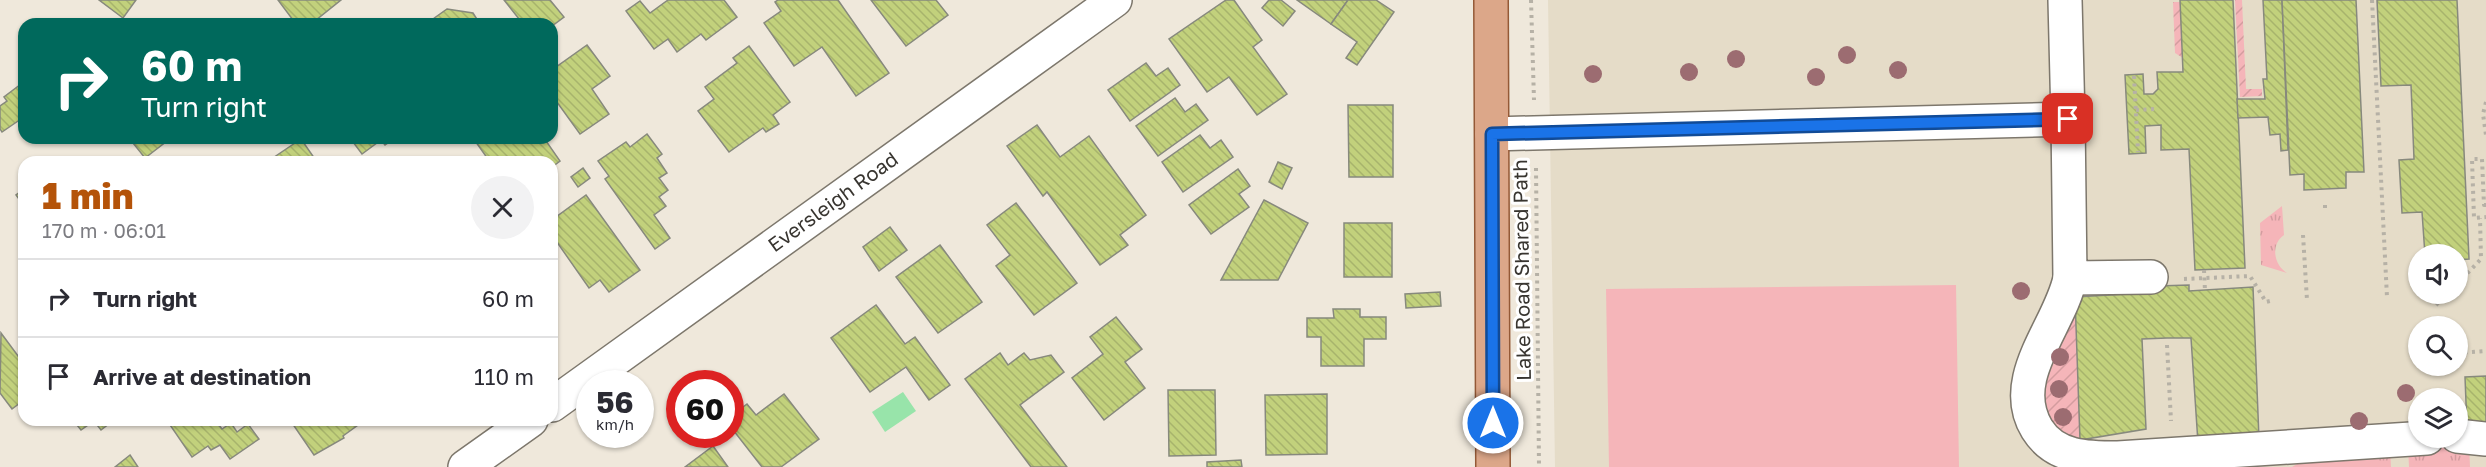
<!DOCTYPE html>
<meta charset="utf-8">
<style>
:root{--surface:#fff;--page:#f2f2f3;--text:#2b2b33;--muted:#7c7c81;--line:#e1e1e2;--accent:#b45309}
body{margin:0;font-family:"Golos Text",sans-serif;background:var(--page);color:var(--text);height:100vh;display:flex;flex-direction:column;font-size:22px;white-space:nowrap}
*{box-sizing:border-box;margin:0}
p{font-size:20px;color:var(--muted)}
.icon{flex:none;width:33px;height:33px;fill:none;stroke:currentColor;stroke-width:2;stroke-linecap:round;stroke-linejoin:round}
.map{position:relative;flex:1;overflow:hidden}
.side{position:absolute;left:18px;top:156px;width:540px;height:270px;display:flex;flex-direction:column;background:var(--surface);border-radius:18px;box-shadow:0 2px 4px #0004}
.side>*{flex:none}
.top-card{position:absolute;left:18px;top:18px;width:540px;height:126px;border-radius:18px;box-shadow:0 2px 4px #0004;background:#00695c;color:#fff;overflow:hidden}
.tools{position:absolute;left:2408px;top:244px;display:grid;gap:12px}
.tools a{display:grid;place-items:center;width:60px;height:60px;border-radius:50%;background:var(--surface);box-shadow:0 2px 4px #0004;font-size:30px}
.speed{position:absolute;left:576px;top:370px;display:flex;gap:12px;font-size:30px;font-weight:700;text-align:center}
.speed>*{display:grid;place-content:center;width:78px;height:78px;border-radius:50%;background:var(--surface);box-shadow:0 2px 4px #0004;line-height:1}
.speed small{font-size:15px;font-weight:400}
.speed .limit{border:9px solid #d22;background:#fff;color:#111}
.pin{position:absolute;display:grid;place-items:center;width:51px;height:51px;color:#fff;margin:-26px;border-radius:12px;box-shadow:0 3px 9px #0006}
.me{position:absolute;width:66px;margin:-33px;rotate:0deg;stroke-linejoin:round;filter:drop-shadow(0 0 4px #0008)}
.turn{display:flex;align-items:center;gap:21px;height:126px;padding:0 24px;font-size:27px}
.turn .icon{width:78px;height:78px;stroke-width:2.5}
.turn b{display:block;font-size:42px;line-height:51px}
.round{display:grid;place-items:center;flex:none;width:63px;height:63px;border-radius:32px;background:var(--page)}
.summary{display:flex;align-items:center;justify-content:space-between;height:102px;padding:0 24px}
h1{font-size:36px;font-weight:800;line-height:45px;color:var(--accent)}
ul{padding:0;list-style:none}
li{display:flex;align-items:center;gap:18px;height:78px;padding:0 24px;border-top:2px solid var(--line)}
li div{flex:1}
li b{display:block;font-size:22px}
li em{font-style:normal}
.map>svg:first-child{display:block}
.built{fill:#e5dcc8;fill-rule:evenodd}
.grass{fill:url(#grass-tufts)}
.garden{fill:url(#garden-furrows)}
.pitch{fill:#f5b5b9}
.water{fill:#98e4aa}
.building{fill:url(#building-back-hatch);stroke:#87897d;stroke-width:1.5}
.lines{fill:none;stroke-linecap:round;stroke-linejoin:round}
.minor-casing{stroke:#7d776c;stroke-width:36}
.major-casing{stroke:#945936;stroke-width:36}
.path{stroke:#b6b1a6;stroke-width:4;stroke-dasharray:3 4.5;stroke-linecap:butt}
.minor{stroke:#fff;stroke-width:33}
.major{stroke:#dca789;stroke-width:33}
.path-bridge{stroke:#b6b1a6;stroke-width:4;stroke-dasharray:3 4.5;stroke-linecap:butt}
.tree{fill:#9c6c71}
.route-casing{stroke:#114b97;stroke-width:15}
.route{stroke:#1a73e8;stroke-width:10}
.labels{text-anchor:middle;stroke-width:6;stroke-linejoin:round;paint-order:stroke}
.street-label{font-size:20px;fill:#383530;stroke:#fff}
</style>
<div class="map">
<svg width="2486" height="467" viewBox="0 0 2486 467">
<defs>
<pattern id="grass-tufts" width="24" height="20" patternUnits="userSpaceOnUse" patternTransform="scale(1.5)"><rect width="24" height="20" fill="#f5b5b9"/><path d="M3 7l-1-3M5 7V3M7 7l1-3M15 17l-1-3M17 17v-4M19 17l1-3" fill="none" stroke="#d39c9f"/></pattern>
<pattern id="garden-furrows" width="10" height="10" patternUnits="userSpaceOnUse" patternTransform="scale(1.5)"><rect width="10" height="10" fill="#f5b5b9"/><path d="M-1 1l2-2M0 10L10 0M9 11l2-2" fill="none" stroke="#d39c9f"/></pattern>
<pattern id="building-back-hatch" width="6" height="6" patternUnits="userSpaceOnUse" patternTransform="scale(1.5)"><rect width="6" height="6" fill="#c2d17c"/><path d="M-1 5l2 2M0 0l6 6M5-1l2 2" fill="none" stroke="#a7b46c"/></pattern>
</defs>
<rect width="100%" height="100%" fill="#efe8db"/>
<path class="built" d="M1548 0H2486V467H1555ZM2418 255H2457V294H2418ZM2418 327H2457V366H2418ZM2418 399H2457V438H2418Z"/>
<g class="grass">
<path d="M2282 206 2284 235C2270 245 2274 265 2287 273L2261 265 2260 223Z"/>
<path d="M2469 443 2470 467H2409L2408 446Z"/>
<path d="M2390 449 2391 467H2292L2319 451Z"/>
</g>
<g class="garden">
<path d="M2235 0H2242L2246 89H2262V96L2240 97Z"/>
<path d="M2173 2H2181L2183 58 2175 53Z"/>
<path d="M2075 297 2080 440 2070 441 2041 414 2039 395Z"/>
</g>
<path class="pitch" d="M1956 285 1959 467H1609L1606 289Z"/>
<path class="water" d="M903 392 916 411 885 432 872 412Z"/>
<g class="building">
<path d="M99 0H136L123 18Z"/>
<path d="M278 0H341L311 24H296Z"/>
<path d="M504 0H550L564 17 552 26V24H523Z"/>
<path d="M668 0H724L737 17 706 40 701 34 677 52 668 39 654 49 626 11 640 1 650 13Z"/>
<path d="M778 0H838L889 73 856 96 822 47 794 66 764 23 781 11 775 2Z"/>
<path d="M871 0H936L948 15 906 46Z"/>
<path d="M1226 0H1234L1262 40 1253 47 1287 94 1257 115 1229 77 1207 92 1169 39Z"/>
<path d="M1269 0H1281L1295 11 1283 26 1262 8Z"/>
<path d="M1297 0H1348L1331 24Z"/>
<path d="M1348 0H1376L1394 12 1357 65 1346 58 1357 42 1331 24Z"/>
<path d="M2180 0H2233L2245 268 2195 270 2189 149 2161 150V125L2145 126 2146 153 2129 154 2125 75 2143 74 2144 94H2153L2158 89 2157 72H2183Z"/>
<path d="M2263 0H2282L2288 150 2281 151 2280 134 2270 135 2268 117 2238 118 2237 99H2265L2263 79H2267Z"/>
<path d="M2282 0H2356L2364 172H2346V188L2304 190V174L2290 175Z"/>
<path d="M2377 0H2457L2469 259 2457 260V255H2425L2422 212 2402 213 2399 160 2414 159 2411 85 2381 86Z"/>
<path d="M447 9 473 13 480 24H426Z"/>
<path d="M587 45 610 76 592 89 609 114 580 134 554 98 556 97 552 91V70Z"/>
<path d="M749 46 790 102 773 115 779 124 766 132 763 128 729 152 698 111 714 99 705 87 737 63 733 58Z"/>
<path d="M1146 63 1156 76 1168 68 1180 85 1130 121 1108 90Z"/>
<path d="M21 84 24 89V124L21 119 2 132 0 129V106L7 101 4 97Z"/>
<path d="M1175 98 1185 112 1196 104 1208 120 1158 156 1136 126Z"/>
<path d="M1348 105H1393V177H1349Z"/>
<path d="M1037 125 1060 157 1089 136 1146 215 1120 235 1128 245 1100 265 1047 192 1043 196 1007 146Z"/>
<path d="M647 134 662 154 657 158 667 173 659 178 668 190 659 197 666 206 654 215 670 238 655 249 605 179 609 176 598 161 626 142 630 147Z"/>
<path d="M1200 135 1210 148 1221 140 1233 157 1183 192 1162 162Z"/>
<path d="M129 138H171L145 158Z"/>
<path d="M350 138H395L385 145 381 140 362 154Z"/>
<path d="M473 138H544L560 161 552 167V162H490Z"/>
<path d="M301 139 317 162H267Z"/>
<path d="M1278 162 1292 168 1282 189 1269 182Z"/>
<path d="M583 168 590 178 578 187 571 177Z"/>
<path d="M1238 169 1250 186 1239 194 1249 207 1211 234 1189 205Z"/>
<path d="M24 189V206L16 195Z"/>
<path d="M586 195 640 270 609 292 600 280 589 288 552 235V220Z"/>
<path d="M1264 200 1308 223 1278 280H1221Z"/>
<path d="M1016 203 1077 283 1034 315 996 266 1010 255 987 225Z"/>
<rect x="1344" y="223" width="48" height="54"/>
<path d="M890 227 907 250 879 271 863 247Z"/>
<path d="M940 245 982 302 938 333 896 277Z"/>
<path d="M2189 285V291L2253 287 2259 439 2198 443 2191 338H2167L2142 339 2146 429 2080 440 2075 297 2127 294 2157 286Z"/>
<path d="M1440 292 1441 306 1406 308 1405 294Z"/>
<path d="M876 305 905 344 915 337 950 385 929 400 906 367 870 392 831 338Z"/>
<path d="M1333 309H1360V317H1386V339H1364V366H1321V337H1307V318H1334Z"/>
<path d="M1116 317 1142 349 1125 362 1145 388 1104 420 1072 378 1103 354 1090 337Z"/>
<path d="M1 333 24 364V408L20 403 12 409 0 393Z"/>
<path d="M1000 353 1008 365 1024 353 1030 360 1051 355 1064 372 1020 405 1067 467H1031L965 379Z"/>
<path d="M2486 376V428H2467L2465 377Z"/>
<path d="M1168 390H1215L1216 455 1169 456Z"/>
<path d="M784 394 819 439 781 467H762L730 426V417L747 404 756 415Z"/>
<path d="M1327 394V454L1266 455 1265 395Z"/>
<path d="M73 420H114L101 430 94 421 81 430Z"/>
<path d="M171 420H215L222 429 231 423 237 432 248 424 259 439 230 459 220 445 211 450 208 446 192 457 168 422Z"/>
<path d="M290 420H365L343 436 344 438 314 455Z"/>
<path d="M713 446 728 467H685Z"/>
<path d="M130 455 138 467H115Z"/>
<path d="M1241 460 1242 467H1207V462Z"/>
</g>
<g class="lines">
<g class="minor-casing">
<g id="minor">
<path d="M2065 0 2068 119"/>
<path d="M1492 134 2068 119 2070 278 2151 277"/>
<path d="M2070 278C2061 325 2006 378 2037 429 2055 458 2087 458 2118 458L2427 438"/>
<path d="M552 405 1115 0"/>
<path d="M2457 436 2486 439"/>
<path d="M465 467 531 420"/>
</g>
</g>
<g class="major-casing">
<path id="major" d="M1491 0 1493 467"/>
</g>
<g class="path">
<path d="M1531 0 1534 100"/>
<path d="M2372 0 2387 297"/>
<path d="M2134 76 2138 152"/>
<path d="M2486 102 2483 114 2486 135"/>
<path d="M2136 110 2156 109"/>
<path d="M1536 168 1539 467"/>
<path d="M2325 205V212"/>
<path d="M2486 205H2484L2482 159H2472L2474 218 2486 217"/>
<path d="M2303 235 2307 300"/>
<path d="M2184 279 2250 276 2266 302 2270 301"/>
<path d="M2457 284 2481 259 2480 218"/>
<path d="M2436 305 2447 294"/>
<path d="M2167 345 2171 421"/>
<path d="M2457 353 2486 351"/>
</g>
<use href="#minor" class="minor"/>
<use href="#major" class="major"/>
<path class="path-bridge" d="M2204 270 2205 291"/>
</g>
<g class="tree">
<circle cx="1847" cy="55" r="9"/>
<circle cx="1736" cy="59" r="9"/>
<circle cx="1898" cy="70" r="9"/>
<circle cx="1689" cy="72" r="9"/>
<circle cx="1593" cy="74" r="9"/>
<circle cx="1816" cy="77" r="9"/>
<circle cx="2021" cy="291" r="9"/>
<circle cx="2060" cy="357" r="9"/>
<circle cx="2059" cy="389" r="9"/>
<circle cx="2406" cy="393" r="9"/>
<circle cx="2063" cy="417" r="9"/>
<circle cx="2359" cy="421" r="9"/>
</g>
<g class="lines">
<g class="route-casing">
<path id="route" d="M1493 423 1492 134 2068 119"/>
</g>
<use href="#route" class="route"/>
</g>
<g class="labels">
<g class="street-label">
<text transform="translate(833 202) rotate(-36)" y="7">Eversleigh Road</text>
<text transform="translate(1522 270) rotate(-91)" y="7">Lake Road Shared Path</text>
</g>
</g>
</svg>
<div class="tools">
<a><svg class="icon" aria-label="sound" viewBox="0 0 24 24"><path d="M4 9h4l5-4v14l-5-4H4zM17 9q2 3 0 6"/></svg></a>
<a><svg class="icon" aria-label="search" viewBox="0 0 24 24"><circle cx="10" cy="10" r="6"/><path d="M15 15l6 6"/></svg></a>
<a><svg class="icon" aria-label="layers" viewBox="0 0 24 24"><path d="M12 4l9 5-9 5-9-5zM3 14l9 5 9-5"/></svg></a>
</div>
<div class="speed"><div>56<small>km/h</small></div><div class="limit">60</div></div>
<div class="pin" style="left:2068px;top:119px;background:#d93025"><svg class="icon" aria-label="arrive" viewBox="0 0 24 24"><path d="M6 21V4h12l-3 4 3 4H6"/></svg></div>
<svg class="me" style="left:1493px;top:423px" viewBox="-20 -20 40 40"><circle r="17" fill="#1a73e8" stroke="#fff" stroke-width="3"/><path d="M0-11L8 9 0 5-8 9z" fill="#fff"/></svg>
<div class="top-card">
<div class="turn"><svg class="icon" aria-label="right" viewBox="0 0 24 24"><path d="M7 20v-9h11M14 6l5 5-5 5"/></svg><div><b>60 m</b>Turn right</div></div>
</div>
<section class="side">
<div class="summary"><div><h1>1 min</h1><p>170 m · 06:01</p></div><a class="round"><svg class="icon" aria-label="close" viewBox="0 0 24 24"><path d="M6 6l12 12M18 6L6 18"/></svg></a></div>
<ul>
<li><svg class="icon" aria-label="right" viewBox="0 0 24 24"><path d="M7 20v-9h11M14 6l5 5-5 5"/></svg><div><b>Turn right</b></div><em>60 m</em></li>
<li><svg class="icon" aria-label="arrive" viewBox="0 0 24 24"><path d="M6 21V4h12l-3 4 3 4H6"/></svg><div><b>Arrive at destination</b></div><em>110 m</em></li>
</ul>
</section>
</div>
